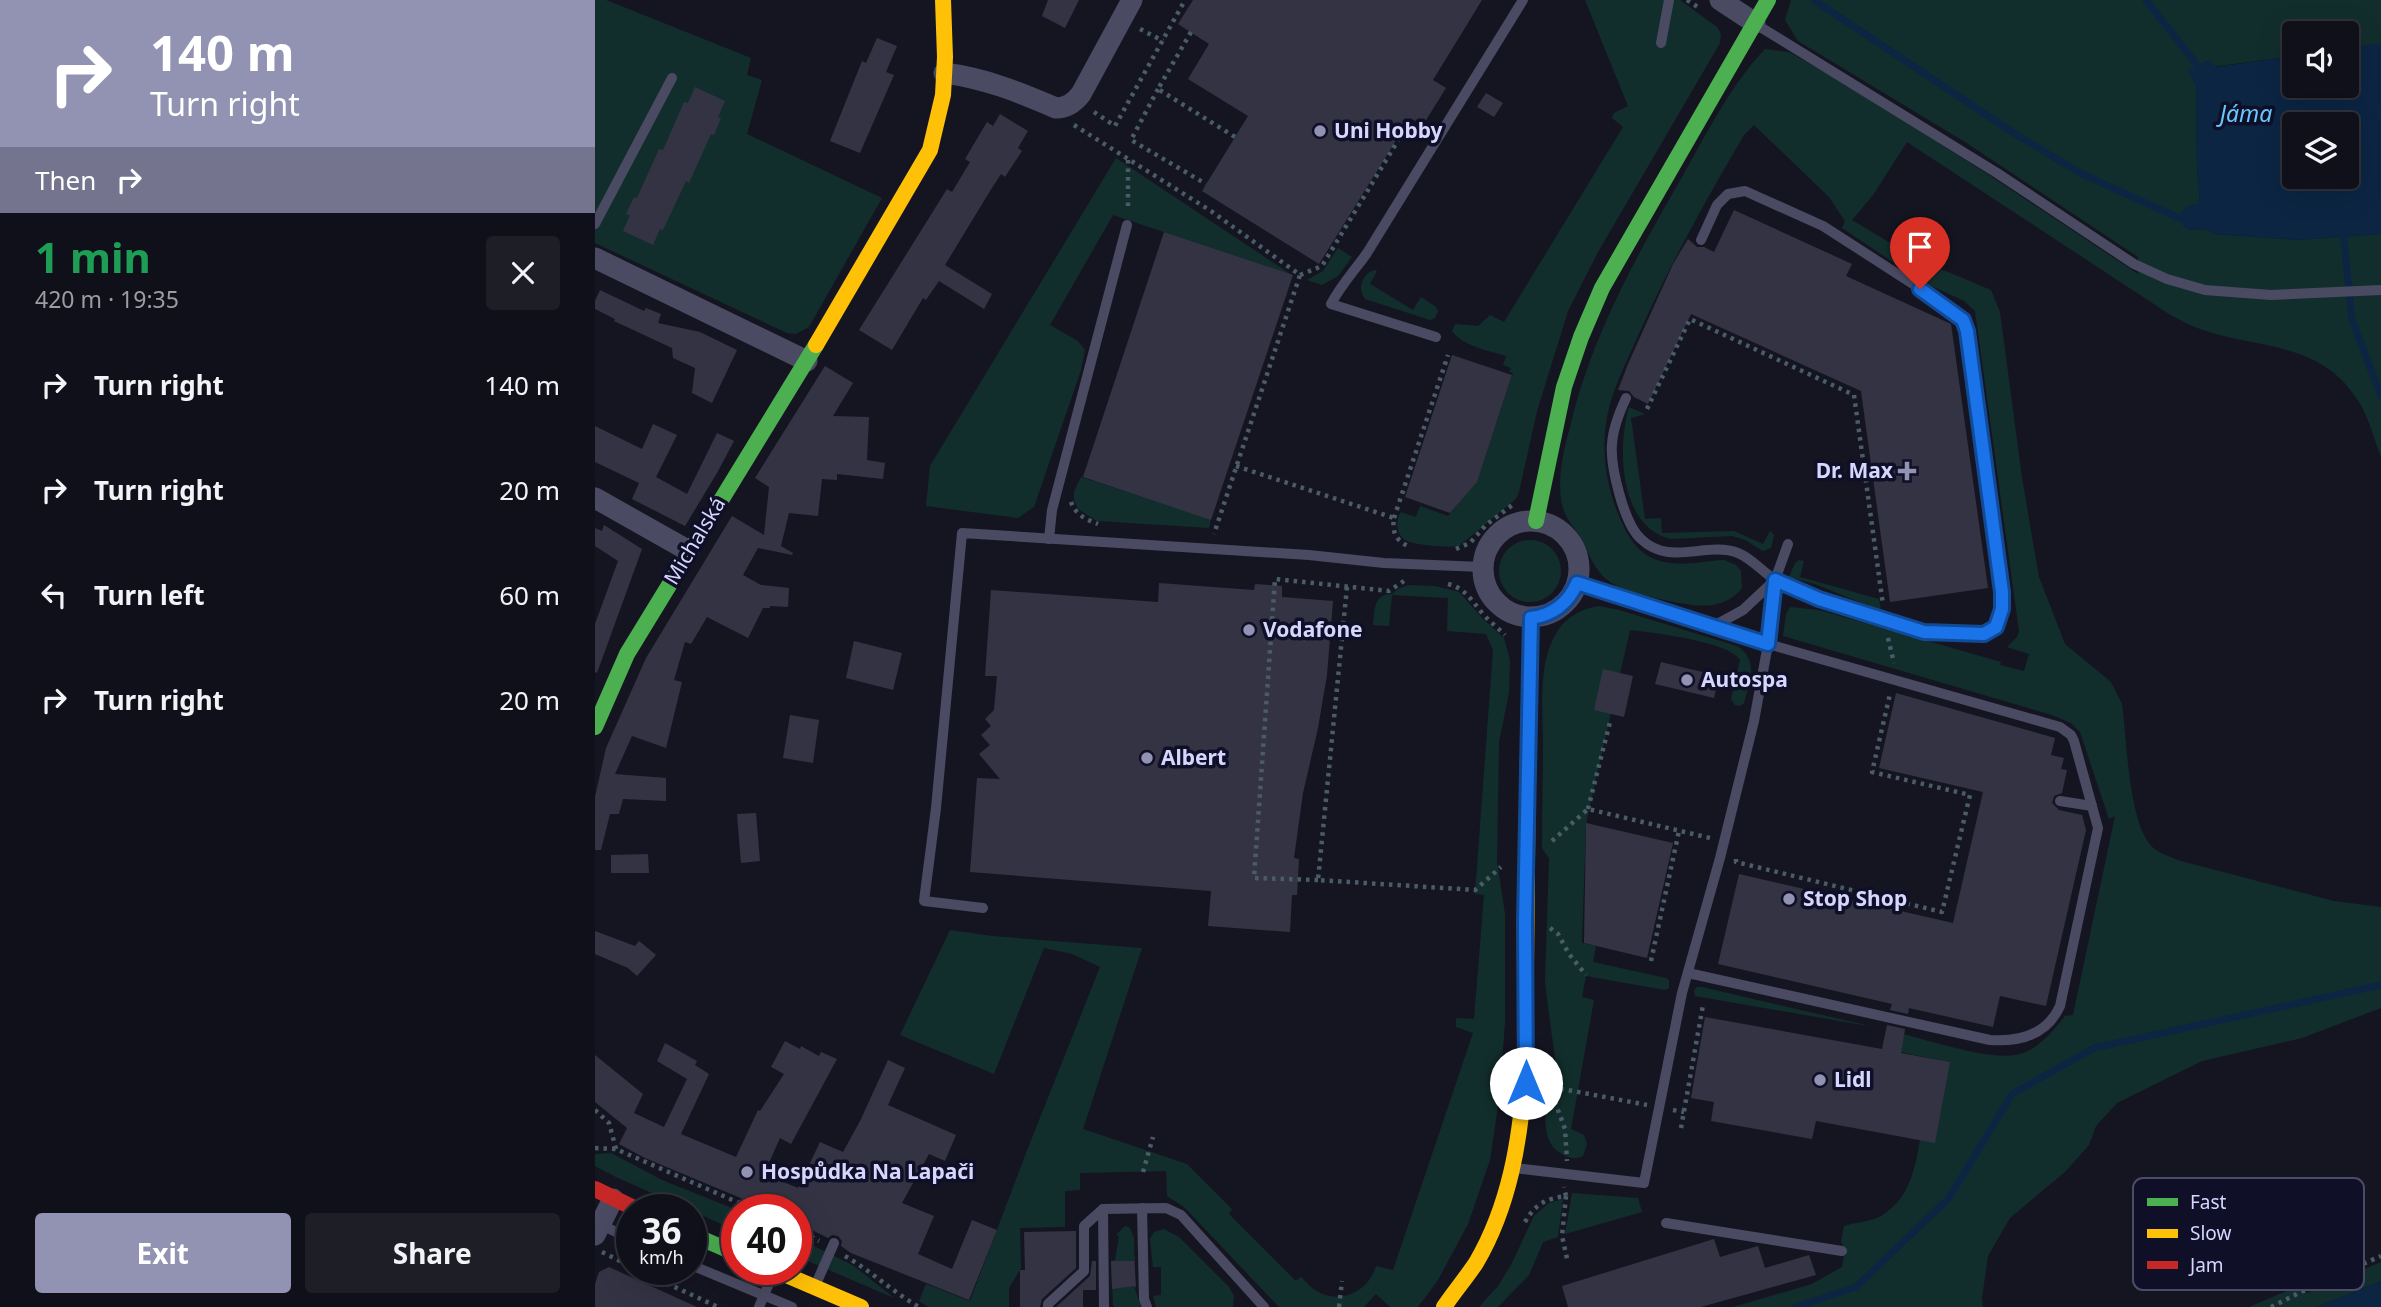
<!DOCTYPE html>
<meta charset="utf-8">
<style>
:root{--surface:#10101a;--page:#1e1e27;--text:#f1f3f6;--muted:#9c9da2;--line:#303039;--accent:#9292b2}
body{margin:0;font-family:"Noto Sans",sans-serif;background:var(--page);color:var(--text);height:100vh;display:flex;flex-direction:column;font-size:26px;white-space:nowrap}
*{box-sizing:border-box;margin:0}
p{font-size:23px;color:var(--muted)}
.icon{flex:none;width:38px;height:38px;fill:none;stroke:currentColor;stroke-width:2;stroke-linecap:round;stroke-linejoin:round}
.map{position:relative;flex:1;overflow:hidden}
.drawer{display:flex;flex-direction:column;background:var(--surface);width:595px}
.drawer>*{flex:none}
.guide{background:#9292b2;color:#fff;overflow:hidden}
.buttons{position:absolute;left:1687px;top:21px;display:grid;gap:14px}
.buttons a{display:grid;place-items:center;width:77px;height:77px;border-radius:7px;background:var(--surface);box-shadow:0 7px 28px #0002,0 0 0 2px var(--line);font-size:35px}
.speed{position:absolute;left:21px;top:1194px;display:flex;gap:14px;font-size:35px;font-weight:700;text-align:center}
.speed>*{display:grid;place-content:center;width:91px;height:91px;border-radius:50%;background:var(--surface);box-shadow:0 7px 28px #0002,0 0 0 2px var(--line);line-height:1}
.speed small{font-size:18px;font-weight:400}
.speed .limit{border:10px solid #d22;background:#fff;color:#111}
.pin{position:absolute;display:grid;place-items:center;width:60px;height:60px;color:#fff;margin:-72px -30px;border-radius:50% 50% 50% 0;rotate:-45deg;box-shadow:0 0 7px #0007}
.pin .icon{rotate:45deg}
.me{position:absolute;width:77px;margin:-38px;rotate:0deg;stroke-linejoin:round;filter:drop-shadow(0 0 5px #0008)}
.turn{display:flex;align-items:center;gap:24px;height:147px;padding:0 35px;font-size:32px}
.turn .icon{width:91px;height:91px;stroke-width:2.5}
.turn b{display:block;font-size:49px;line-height:60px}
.then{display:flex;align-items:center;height:66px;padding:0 35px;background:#0003;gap:14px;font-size:26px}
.round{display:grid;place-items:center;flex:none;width:74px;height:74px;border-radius:7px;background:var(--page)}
.summary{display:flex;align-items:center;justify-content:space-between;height:119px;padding:0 35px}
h1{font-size:42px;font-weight:700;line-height:52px;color:#1e9e55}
.action{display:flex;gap:14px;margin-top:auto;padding:14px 35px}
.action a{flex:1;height:80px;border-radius:7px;background:var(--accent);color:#fff;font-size:28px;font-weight:700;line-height:80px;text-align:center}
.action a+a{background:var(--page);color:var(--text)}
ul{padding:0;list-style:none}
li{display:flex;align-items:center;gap:21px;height:105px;padding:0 35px}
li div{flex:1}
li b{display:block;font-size:26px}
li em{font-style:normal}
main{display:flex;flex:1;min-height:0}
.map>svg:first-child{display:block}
.green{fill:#122e2c}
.water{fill:#0b2543;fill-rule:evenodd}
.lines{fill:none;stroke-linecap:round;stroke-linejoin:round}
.stream{stroke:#0b2543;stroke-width:7}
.building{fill:#334}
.path{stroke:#4a5c67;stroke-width:4.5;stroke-dasharray:3.5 5;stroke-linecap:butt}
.lane{stroke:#4a4b63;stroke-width:10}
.street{stroke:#4a4b63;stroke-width:21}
.fast{stroke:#4caf50;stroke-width:16}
.slow{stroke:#ffc107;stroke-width:16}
.jam{stroke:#c62828;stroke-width:16}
.route-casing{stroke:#114b97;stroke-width:18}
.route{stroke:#1a73e8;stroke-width:12}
.poi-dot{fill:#9292b2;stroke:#100f28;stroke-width:2.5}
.labels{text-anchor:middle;stroke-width:7;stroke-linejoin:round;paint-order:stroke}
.poi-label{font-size:21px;font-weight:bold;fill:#d6d6ff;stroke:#100f28;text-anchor:start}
.street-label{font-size:21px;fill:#d6d6ff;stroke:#100f28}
.water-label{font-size:23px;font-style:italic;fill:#64caff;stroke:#100f28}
.key{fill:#100f28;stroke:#4b4b68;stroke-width:2}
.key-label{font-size:19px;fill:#d6d6ff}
</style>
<main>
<section class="drawer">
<div class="guide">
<div class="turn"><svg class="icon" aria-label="right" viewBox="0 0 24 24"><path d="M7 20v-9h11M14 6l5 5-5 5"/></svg><div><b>140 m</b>Turn right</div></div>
<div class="then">Then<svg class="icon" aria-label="right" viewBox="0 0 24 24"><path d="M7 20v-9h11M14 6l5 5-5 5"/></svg></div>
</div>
<div class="summary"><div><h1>1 min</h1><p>420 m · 19:35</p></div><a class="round"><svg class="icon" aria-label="close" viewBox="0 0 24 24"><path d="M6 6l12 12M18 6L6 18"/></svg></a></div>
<ul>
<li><svg class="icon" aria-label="right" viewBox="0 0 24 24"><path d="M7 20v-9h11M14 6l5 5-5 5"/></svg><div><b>Turn right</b></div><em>140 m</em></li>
<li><svg class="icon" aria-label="right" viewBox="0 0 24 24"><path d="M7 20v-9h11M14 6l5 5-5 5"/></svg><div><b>Turn right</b></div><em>20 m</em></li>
<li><svg class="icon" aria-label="left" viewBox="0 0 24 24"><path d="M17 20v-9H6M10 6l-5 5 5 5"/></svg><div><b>Turn left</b></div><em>60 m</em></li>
<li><svg class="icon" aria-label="right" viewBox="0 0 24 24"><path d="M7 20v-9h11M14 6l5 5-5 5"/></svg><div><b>Turn right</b></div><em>20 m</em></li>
</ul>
<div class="action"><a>Exit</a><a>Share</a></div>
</section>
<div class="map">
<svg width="1786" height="1307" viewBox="0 0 1786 1307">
<rect width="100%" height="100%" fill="#151522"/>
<g class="green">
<path d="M0 0H11L156 58 152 75 167 80 152 134 287 198 214 327 201 334 192 333 0 243Z"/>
<path d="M990 0H1085L1122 27 1126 34 1125 43 1003 252 973 311 942 411 924 492 921 499 864 546C854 548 821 545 812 541 801 536 800 520 806 512L821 517 825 506 853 516 882 481 918 373 914 372 916 368 908 365 911 356C894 351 868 346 857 331L860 324 883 326 895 315 909 322 1028 127 1017 118 1019 113 1033 106Z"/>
<path d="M1196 0H1786V44L1752 49V33H1699V56L1594 70 1601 85 1602 169 1605 204 1591 207 1595 230 1610 229 1620 234 1704 240 1786 234V457C1779 439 1774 418 1764 402 1726 341 1668 350 1608 330 1596 326 1585 320 1574 314L1312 142 1278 195 1257 220 1322 259 1396 290 1405 312 1427 478 1444 577 1470 644 1516 682 1527 704C1532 741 1533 812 1553 842 1560 853 1574 856 1586 861L1739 901 1786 907V1008L1707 1038 1607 1061 1522 1103 1501 1126 1494 1145 1471 1171 1415 1218 1393 1256 1387 1298 1388 1307H1138L1217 1284 1247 1267 1250 1250 1246 1241 1249 1226C1261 1222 1275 1222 1286 1216 1314 1199 1320 1170 1325 1140L1339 1142 1354 1062 1305 1052 1308 1034C1337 1041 1398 1062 1425 1054 1444 1049 1459 1030 1470 1016L1478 1015 1520 816 1514 819 1485 732 1476 723 1457 715 1188 636 1191 614 1195 607 1224 610 1406 662 1405 665 1429 671 1434 654 1412 647 1422 637 1424 631 1380 311 1369 301 1328 282 1247 228 1250 221 1234 197 1159 125 1149 135C1110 201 1073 268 1042 338 1031 363 1017 390 1012 417 1006 450 1011 486 1024 516 1033 537 1042 554 1065 561 1085 567 1109 561 1129 560L1141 565 1146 571 1147 588C1128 612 1100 606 1074 601 1055 597 1024 591 1010 578 999 568 994 554 988 542 981 529 971 520 967 505 962 479 968 452 975 427 996 340 1035 268 1079 191 1107 143 1132 89 1170 49L1194 52 1240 78 1388 171 1543 274V257L1370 142 1203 41 1190 20Z"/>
<path d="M521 158 697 275 518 215 455 325 483 341 490 350 486 370 439 507 423 518 331 506 335 466Z"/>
<path d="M743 248 757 257 743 276 727 285 712 280 728 271Z"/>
<path d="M779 270 782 271 775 284 818 310 826 297 841 307 843 311 840 318 835 320 770 299C762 289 767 274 779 270Z"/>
<path d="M1034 407 1050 414 1036 418 1050 519 1066 518 1067 533 1139 531 1168 544 1175 531 1179 535 1176 548 1168 551 1150 540 1137 536 1076 539C1024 527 1022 448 1034 407Z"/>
<path d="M486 477 616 519 614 528 502 521 483 509 479 500V492Z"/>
<circle cx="935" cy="571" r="31"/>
<path d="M1204 560 1209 561 1205 577 1284 599 1286 611 1220 584 1194 577 1200 563Z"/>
<path d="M814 585 840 586 864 592 889 620 909 638 915 660 914 693 904 742 902 861 910 914V1023L904 1099 895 1160 873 1224 843 1280 823 1307H795L781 1294 769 1307H684L589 1207 572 1196 571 1171 485 1173V1190L470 1191V1227L425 1228 426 1268 414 1288V1307H333L324 1301 331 1284 375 1301 431 1153 505 967 477 954 449 948 399 1074 305 1035 355 930 397 936 547 948 488 1129 592 1164 637 1209 634 1214 701 1281 706 1277C713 1284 719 1291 728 1294 751 1303 775 1288 781 1266L798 1270 878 1033 861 1027V1018L879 1019 889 895 880 894 898 650 891 634 852 631 853 598 797 595 794 626 778 625C780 610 778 594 797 594L803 589Z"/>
<path d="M1004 606 1024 610 1142 646C1164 660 1155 682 1149 703L1145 706 1140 705 1136 699 1145 660C1136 642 1056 632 1035 630L991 823 987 943 1001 946 998 962 1071 978 1074 980V988L1070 990 991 976 987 997 999 1000 976 1129 989 1135 992 1144 988 1156C981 1159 978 1159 971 1156 947 1146 950 1121 951 1100L964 1089 950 983 954 858 947 848C947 814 948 780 948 745 948 712 943 670 958 639 967 620 983 609 1004 606Z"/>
<path d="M1102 987H1107L1279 1027 1100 996 1099 990Z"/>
<path d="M16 1153 67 1180 142 1210V1231L21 1177 0 1166V1154Z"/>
<path d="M977 1193 1043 1198 1047 1212 970 1234Z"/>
<path d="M968 1199 963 1237 948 1242 934 1275 903 1307H884L903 1286 917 1263 939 1216 954 1203Z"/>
<path d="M530 1226 535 1228 539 1238 540 1289 546 1307H519L518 1305 516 1261 520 1260 524 1236 521 1235Z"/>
<path d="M569 1229 584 1237 634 1287 639 1296 638 1307H561L558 1296 566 1295V1267H558L555 1239 559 1232Z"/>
<path d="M201 1237 259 1266 299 1298 201 1256Z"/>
<path d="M1786 1262V1281L1722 1307H1654L1706 1285 1712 1293Z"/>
</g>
<g class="water">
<path d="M1786 43V234L1704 240 1620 234 1610 229 1593 230 1588 226 1586 212 1591 207 1605 203 1602 169 1601 85 1593 70 1613 60 1621 67 1699 56V86H1752V48ZM1699 124H1752V177H1699Z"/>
<path d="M1786 1281V1307H1722Z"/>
</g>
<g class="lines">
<g class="stream">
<path d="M1219 0 1417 132 1485 173 1586 219 1595 217"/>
<path d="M1551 0 1607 71"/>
<path d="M1748 229 1757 320 1786 396"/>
<path d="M1201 1307 1261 1287 1354 1198 1417 1094 1499 1048 1786 985"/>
</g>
</g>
<g class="building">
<path d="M453 0H484L470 28 447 16Z"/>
<path d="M598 0H887L838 80 851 88 828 125 815 118 724 264 607 191 653 116 593 79 614 44 583 24Z"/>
<path d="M282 38 302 46 291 72 299 75 265 153 235 141 267 61 271 63Z"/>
<path d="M100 87 130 101 123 117 126 118 119 135 116 134 94 183 91 181 68 230 65 229 58 245 28 231 35 215 31 214 39 197 42 198 64 149 68 150 89 102 93 103Z"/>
<path d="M891 93 908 103 899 117 882 107Z"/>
<path d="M405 114 433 131 423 148 427 151 410 177 406 174 395 191 350 265 397 294 389 309 344 281 331 300 328 298 297 350 264 330 352 189 357 192 375 162 370 159 392 122 398 126Z"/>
<path d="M1139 210 1257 264 1251 276 1356 324 1393 588 1295 602 1266 391 1096 314 1053 404 1039 397 1034 391 1023 390 1033 364 1078 264 1093 239 1102 247H1109L1119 252Z"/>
<path d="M569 232 698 275 616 520 488 477Z"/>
<path d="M5 290 49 311 51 308 66 314 63 323 105 332 142 350 117 403 97 393 100 368 78 358 77 348 19 321 20 319 0 309V301Z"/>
<path d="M857 355 917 375 882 482 855 513 810 497Z"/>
<path d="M230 366 258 383 238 416 274 417 272 460 290 463 288 479 242 474V480L227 479 223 516 194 513 186 546 198 553 197 555 163 548 148 575 166 585 194 588 193 607 175 606V608H168L153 638 112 617 96 644 90 642 79 680 87 682 71 748 37 736 20 774 71 778V801L28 799 24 814H15L6 850H0V797L11 748 51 658 137 516 169 535 174 487 160 478Z"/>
<path d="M58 424 82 435 61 477 92 494 122 433 139 441 122 473 90 526 37 499 44 483 0 462V426L47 449Z"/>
<path d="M9 525 47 549 2 673 0 672V624L23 561 0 546V528L7 531Z"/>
<path d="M564 583 659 590 660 584 687 586V597L738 601 732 675 723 728 708 793 699 858 704 859 702 895H697L695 932 613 926 616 891 375 872 382 778 405 779 384 754 395 745 386 735 396 726 390 719 399 710 402 676H390L396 590 563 602Z"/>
<path d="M259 641 307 653 298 690 251 678Z"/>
<path d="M1066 662 1124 676 1119 698 1060 684Z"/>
<path d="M1008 669 1038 676 1029 717 999 710Z"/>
<path d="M1301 693 1460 738 1456 755 1469 758 1466 769 1472 770 1467 793 1459 796 1457 803 1464 810 1487 815 1491 830 1451 1006 1405 996 1398 1027 1314 1008 1313 1014 1295 1010 1297 1004 1123 964 1144 874 1358 923 1388 792 1284 768Z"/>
<path d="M195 715 224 720 218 763 188 758Z"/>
<path d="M161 813 165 861 146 863 142 814Z"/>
<path d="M991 823 1078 843 1052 958 989 943Z"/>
<path d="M53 854 54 873H16V855Z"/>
<path d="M0 931 40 946 44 941 61 955 42 976 33 968 0 954Z"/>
<path d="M1110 1017 1287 1049 1292 1025 1310 1029 1306 1053 1355 1062 1340 1143 1221 1121 1217 1139 1116 1121 1119 1102 1096 1098Z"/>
<path d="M190 1041 205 1049 206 1046 224 1056 226 1052 242 1059 196 1144 185 1138 169 1174 203 1188 225 1142 248 1152 265 1121 293 1060 310 1068 293 1105 361 1135 350 1161 334 1154 307 1203 339 1216 323 1254 357 1269 377 1220 402 1230 374 1300 256 1253 246 1246 247 1241 243 1236 237 1235 233 1238 201 1222V1209H172L50 1158 24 1144 32 1128 0 1102V1055L48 1094 39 1113 69 1127 92 1079 62 1061 70 1043 102 1061 100 1065 114 1074 86 1134 141 1157 163 1110 165 1111 189 1074 176 1067Z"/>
<path d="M481 1231V1268L447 1299 445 1307H425V1270H430L429 1232Z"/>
<path d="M1119 1239 1125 1257 1163 1246 1170 1268 1214 1255 1221 1275 1106 1307H973L967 1286Z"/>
<path d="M539 1252 541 1288 540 1286 517 1289 516 1261H539Z"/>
<path d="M497 1261H501V1290H488V1307H461L495 1276Z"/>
<path d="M14 1267 102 1307H0V1284L4 1272Z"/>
</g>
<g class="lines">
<g class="path">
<path d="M1092 0 1106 9"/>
<path d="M545 29 568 41"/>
<path d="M596 32 563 89 640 137"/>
<path d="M563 89 536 140 611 184"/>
<path d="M499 112 520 126 590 0"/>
<path d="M479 125 616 211 705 275 619 534"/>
<path d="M533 160V211"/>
<path d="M705 275 727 266 816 119"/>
<path d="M1052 409 1095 319 1259 395 1288 605"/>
<path d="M641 466 799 518C797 531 800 540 813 546"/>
<path d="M476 502C481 515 490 519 503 524"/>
<path d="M799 518 853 355"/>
<path d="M861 549 875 543 891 525 920 503"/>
<path d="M853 584C870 588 877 601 888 614 895 622 903 628 910 635"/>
<path d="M752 587 723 880 880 890 906 867"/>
<path d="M1293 638 1299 663"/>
<path d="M993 809 1015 722"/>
<path d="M957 841 993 809 1115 838"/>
<path d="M1141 859V862L1347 912 1375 795 1277 772 1295 694"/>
<path d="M723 880 659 878 680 579 794 591 809 581"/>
<path d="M955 928 963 934 974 954 991 975"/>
<path d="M1056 961 1084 831"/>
<path d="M956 1085 957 1094 970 1129 972 1161"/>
<path d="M957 1087 1052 1105"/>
<path d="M0 1110 14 1123 21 1149"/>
<path d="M1078 1110 1089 1112"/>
<path d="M1086 1128 1108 1005"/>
<path d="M0 1148 21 1149 158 1209"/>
<path d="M548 1172 558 1137"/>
<path d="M971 1196 967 1236 973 1263"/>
<path d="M930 1222C941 1203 951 1199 971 1196L969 1187"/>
<path d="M201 1228 224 1241"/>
<path d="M7 1252 37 1267"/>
<path d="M250 1256C276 1271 298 1292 324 1307"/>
<path d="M41 1269 123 1307"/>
<path d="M744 1307 747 1281"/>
<path d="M1676 1307 1722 1284 1786 1256"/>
</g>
<g class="lane">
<path d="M1162 25 1402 173 1539 264 1572 279 1610 290 1676 295 1786 290"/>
<path d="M1066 43 1074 0"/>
<path d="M0 224 77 78"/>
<path d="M841 337 736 304C746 285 760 270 772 253L928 0"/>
<path d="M1031 398C1024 413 1018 428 1017 444 1015 466 1029 524 1046 539 1075 567 1111 541 1143 553 1158 559 1168 573 1182 581 1226 604 1356 652 1400 627L1407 609V592L1372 331 1368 320 1346 302 1228 226 1150 191 1133 194 1122 205 1106 240"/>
<path d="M454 539 457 510 532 225"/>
<path d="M982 583 1173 644 1465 727 1476 735 1479 741 1503 828 1465 1006C1452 1035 1425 1042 1395 1040L1093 973"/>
<path d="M1117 627 1148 610 1180 580"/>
<path d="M1465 801 1497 806"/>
<path d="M388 908 329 901 341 808 367 533 714 555 789 563 887 567"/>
<path d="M919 1168 1049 1183 1087 993 1125 858 1159 721 1173 644 1180 580 1193 544"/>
<path d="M547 1208 549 1299 552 1307"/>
<path d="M508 1209 509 1307"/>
<path d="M1071 1223 1247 1251"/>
<path d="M5 1224 37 1240"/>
<path d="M96 1265 197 1307"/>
<path d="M221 1284 239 1243"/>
<path d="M164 1307 178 1274"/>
<path d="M453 1307V1304L489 1271V1226L508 1209 571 1208 586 1215 669 1307"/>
</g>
<g class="street">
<path d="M1125 0 1160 23"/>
<path d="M349 73C389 78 424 92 461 108 472 108 479 103 486 94L537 0"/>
<path d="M0 258 212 361"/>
<path d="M0 498 94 551"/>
<circle cx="936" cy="569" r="48"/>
<path d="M0 1235 18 1199"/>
</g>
<g class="fast">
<path d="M941 521 969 387 986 337 1007 288 1173 0"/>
<path d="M0 727 32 654 221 345"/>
<path d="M96 1234 142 1254"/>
</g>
<g class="slow">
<path d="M221 345 335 150 348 95 350 57 348 0"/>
<path d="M177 1269 266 1307"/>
<path d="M849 1307C859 1292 871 1278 881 1263 915 1205 925 1140 930 1075L933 753"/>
</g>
<g class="jam">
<path d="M933 753 936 618"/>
<path d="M0 1189 41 1209"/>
</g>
</g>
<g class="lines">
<g class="route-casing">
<path id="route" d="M931 1083 930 923 936 618C958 615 973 604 982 583L1173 644 1180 580 1224 599 1329 632 1389 634 1401 627 1407 609V592L1372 331 1368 320 1325 289"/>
</g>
<use href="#route" class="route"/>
</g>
<g class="poi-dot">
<circle cx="725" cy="131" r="7"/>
<path d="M1308.5 460.5h7v7h7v7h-7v7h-7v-7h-7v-7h7z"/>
<circle cx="654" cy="630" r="7"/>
<circle cx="1092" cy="680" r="7"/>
<circle cx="552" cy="758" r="7"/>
<circle cx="1194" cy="899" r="7"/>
<circle cx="1225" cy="1080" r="7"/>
<circle cx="152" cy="1172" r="7"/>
</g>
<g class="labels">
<g class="poi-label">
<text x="739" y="138">Uni Hobby</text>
<text x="1298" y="478" text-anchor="end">Dr. Max</text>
<text x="668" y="637">Vodafone</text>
<text x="1106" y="687">Autospa</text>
<text x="566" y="765">Albert</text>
<text x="1208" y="906">Stop Shop</text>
<text x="1239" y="1087">Lidl</text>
<text x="166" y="1179">Hospůdka Na Lapači</text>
</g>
<g class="street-label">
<text transform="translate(100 541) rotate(-59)" y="7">Michalská</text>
</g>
<g class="water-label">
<text x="1651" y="122">Jáma</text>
</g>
</g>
<rect x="1538" y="1178" width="231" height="112" rx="10" class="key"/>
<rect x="1552" y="1198" width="31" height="8" fill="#4caf50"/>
<rect x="1552" y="1229" width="31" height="9" fill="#ffc107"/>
<rect x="1552" y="1261" width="31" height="8" fill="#c62828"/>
<g class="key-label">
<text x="1595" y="1209">Fast</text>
<text x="1595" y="1240">Slow</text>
<text x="1595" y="1272">Jam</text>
</g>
</svg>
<div class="buttons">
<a><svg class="icon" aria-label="sound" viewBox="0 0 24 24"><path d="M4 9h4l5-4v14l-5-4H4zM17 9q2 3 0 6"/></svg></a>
<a><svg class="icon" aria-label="layers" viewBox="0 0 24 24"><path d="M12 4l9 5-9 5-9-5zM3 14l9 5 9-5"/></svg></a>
</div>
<div class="speed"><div>36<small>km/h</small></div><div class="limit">40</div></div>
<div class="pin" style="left:1325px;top:289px;background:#d93025"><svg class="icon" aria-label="arrive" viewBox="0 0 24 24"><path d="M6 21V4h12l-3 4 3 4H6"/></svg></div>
<svg class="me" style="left:931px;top:1083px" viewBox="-20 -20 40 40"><circle r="19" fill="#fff"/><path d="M0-13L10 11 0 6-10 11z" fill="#1a73e8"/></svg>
</div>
</main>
